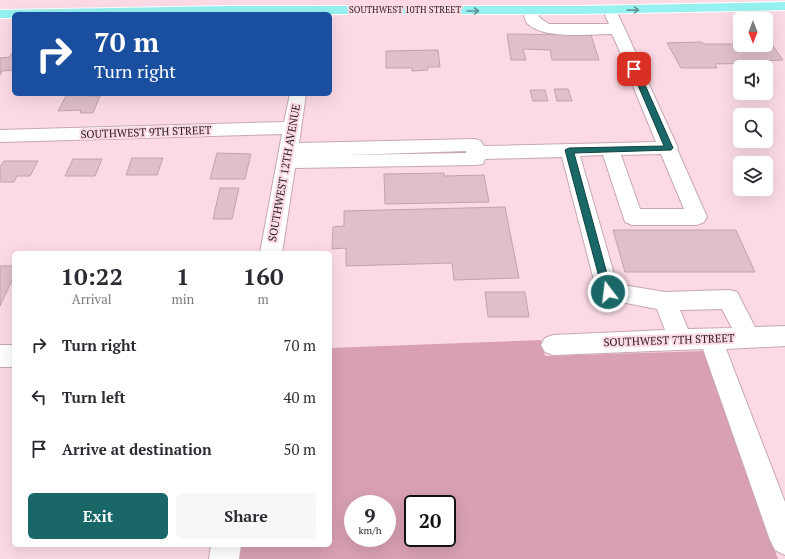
<!DOCTYPE html>
<style>
:root{--surface:#fff;--page:#f7f7f7;--text:#2b2b33;--muted:#7c7c81;--accent:#196766}
body{margin:0;font-family:"PT Serif",serif;background:var(--page);color:var(--text);height:100vh;display:flex;flex-direction:column;font-size:15px;white-space:nowrap}
*{box-sizing:border-box;margin:0}
p{font-size:13px;color:var(--muted)}
.icon{flex:none;width:22px;height:22px;fill:none;stroke:currentColor;stroke-width:2;stroke-linecap:round;stroke-linejoin:round}
.map{position:relative;flex:1;overflow:hidden}
.panel{position:absolute;left:12px;top:251px;width:320px;height:296px;display:flex;flex-direction:column;background:var(--surface);border-radius:6px;box-shadow:0 4px 16px #0002}
.panel>*{flex:none}
.guide{position:absolute;left:12px;top:12px;width:320px;height:84px;border-radius:6px;box-shadow:0 4px 16px #0002;background:#1a4fa0;color:#fff;overflow:hidden}
.needle{width:26px;rotate:180deg}
.buttons{position:absolute;left:733px;top:12px;display:grid;gap:8px}
.buttons a{display:grid;place-items:center;width:40px;height:40px;border-radius:6px;background:var(--surface);box-shadow:0 4px 16px #0002;font-size:20px}
.speed{position:absolute;left:344px;top:495px;display:flex;gap:8px;font-size:20px;font-weight:700;text-align:center}
.speed>*{display:grid;place-content:center;width:52px;height:52px;border-radius:50%;background:var(--surface);box-shadow:0 4px 16px #0002;line-height:1}
.speed small{font-size:10px;font-weight:400}
.speed .limit{border:2px solid #111;border-radius:6px;background:#fff;color:#111}
.pin{position:absolute;display:grid;place-items:center;width:34px;height:34px;color:#fff;margin:-17px;border-radius:8px;box-shadow:0 2px 6px #0006}
.me{position:absolute;width:44px;margin:-22px;rotate:345deg;stroke-linejoin:round;filter:drop-shadow(0 0 3px #0008)}
.turn{display:flex;align-items:center;gap:14px;height:84px;padding:0 16px;font-size:18px}
.turn .icon{width:52px;height:52px;stroke-width:2.5}
.turn b{display:block;font-size:28px;line-height:34px}
.eta{display:flex;justify-content:space-evenly;align-items:center;height:68px;text-align:center}
.eta b{font-size:24px;font-weight:700;line-height:28px}
.cta{display:flex;gap:8px;margin-top:auto;padding:8px 16px}
.cta a{flex:1;height:46px;border-radius:6px;background:var(--accent);color:#fff;font-size:16px;font-weight:700;line-height:46px;text-align:center}
.cta a+a{background:var(--page);color:var(--text)}
ul{padding:0;list-style:none}
li{display:flex;align-items:center;gap:12px;height:52px;padding:0 16px}
li div{flex:1}
li b{display:block;font-size:15px}
li em{font-style:normal}
.map>svg:first-child{display:block}
.green{fill:#d9a0b4;fill-rule:evenodd}
.building{fill:#dfbfc9;stroke:#c2a3ad}
.lines{fill:none;stroke-linecap:round;stroke-linejoin:round}
.minor-casing{stroke:#c7a8b2;stroke-width:2}
.major-casing{stroke:#fff;stroke-width:2}
.minor{fill:#fff;fill-rule:evenodd}
.major{fill:#95f2f1;fill-rule:evenodd}
.oneway{stroke:#649192}
.route{fill:#196766;stroke:#104342}
.labels{text-anchor:middle;stroke-width:4;stroke-linejoin:round;paint-order:stroke}
.far-street-label{font-size:9px;fill:#271b1f;stroke:#fbdae5}
.street-label{font-size:11px;fill:#271b1f;stroke:#fbdae5}
</style>
<div class="map">
<svg width="785" height="559" viewBox="0 0 785 559">
<rect width="100%" height="100%" fill="#fbdae5"/>
<path class="green" d="M541 340 545 356 704 351 778 559H238L240 545H330V348ZM353 504H387V538H353ZM413 504H447V538H413Z"/>
<g class="building">
<path d="M507 34 591 35 599 60H552L550 50 523 49 526 60H511Z"/>
<path d="M702 42 704 44H740V45H766V43H771L783 60 757 61 758 63 715 64 717 68H681L667 43Z"/>
<path d="M438 50 440 67H428V70L412 71V68H386V51Z"/>
<path d="M11 54H14V70L2 71 0 75V58L10 57Z"/>
<path d="M554 89H568L572 101H557Z"/>
<path d="M530 90H545L548 101H533Z"/>
<path d="M67 94H91L90 96H100L93 113H80L81 110 58 111Z"/>
<path d="M217 153 251 154 245 179H210Z"/>
<path d="M132 158H163L157 175H126Z"/>
<path d="M73 159H102L95 176H65Z"/>
<path d="M4 161H38L30 176H17L14 182H0V167Z"/>
<path d="M444 173V176L484 175 489 202 385 204 384 174Z"/>
<path d="M220 188H239L232 219H213Z"/>
<path d="M505 207 519 278 454 280 452 263 346 266V248L332 249 333 227 344 226V211Z"/>
<path d="M613 230H736L755 272H625Z"/>
<path d="M0 266H14V276L0 306Z"/>
<path d="M485 292H525L529 317H488Z"/>
</g>
<g class="lines">
<g class="minor-casing">
<g id="minor">
<path d="M530 7 535 8 540 18 549 24H609L605 15 607 12 612 11 617 12 639 60 637 63 631 65 625 63 612 34C590 34 543 40 527 23 525 20 524 15 523 11L525 8Z"/>
<path d="M634 64 640 66 642 69 678 148 677 149 707 217 704 222 697 225H632L625 222 603 155 580 156 617 284 665 292 729 290 737 292 755 327 785 326V346L726 349 785 502V555L775 550 770 540 703 349 553 355 545 352 541 345 545 338 553 335 665 330 657 309 600 298 597 292 562 157 485 159 483 164 476 165 295 168 282 253H260L282 134 0 142V130L284 122 290 94H306L299 143 475 139 481 141 484 146 656 142 626 69 628 66ZM466 151V153L350 155ZM661 154 684 209H640L621 155ZM722 309 732 328 688 329 680 310Z"/>
<rect x="0" y="345" width="14" height="22"/>
<path d="M211 545H241L239 559H209Z"/>
</g>
</g>
<g class="major-casing">
<path id="major" d="M785 2V10L580 14H14V18H0V10L228 6H580Z"/>
</g>
<use href="#minor" class="minor"/>
<use href="#major" class="major"/>
</g>
<defs><path id="oneway-shaft" d="M-6 0H5M1.5-3L5.5 0L1.5 3" fill="none" stroke-width="1.6" stroke-linecap="round" stroke-linejoin="round"/></defs>
<g class="oneway">
<use href="#oneway-shaft" transform="translate(633 10) rotate(-1)"/>
<use href="#oneway-shaft" transform="translate(473 11)"/>
</g>
<path class="route" d="M632 67 638 69 673 148 671 150 574 153 612 292 611 294H604L603 292 565 150 569 148 664 146 631 69Z"/>
<g class="labels">
<g class="far-street-label">
<text x="405" y="13">SOUTHWEST 10TH STREET</text>
</g>
<g class="street-label">
<text transform="translate(146 132) rotate(-2)" y="4">SOUTHWEST 9TH STREET</text>
<text transform="translate(284 173) rotate(-80)" y="4">SOUTHWEST 12TH AVENUE</text>
<text transform="translate(669 340) rotate(-2)" y="4">SOUTHWEST 7TH STREET</text>
</g>
</g>
</svg>
<div class="buttons">
<a><svg class="needle" viewBox="-14 -14 28 28"><path d="M0-13l5 13h-10z" fill="#e53935"/><path d="M0 13l5-13h-10z" fill="#7c7c81"/></svg></a>
<a><svg class="icon" aria-label="sound" viewBox="0 0 24 24"><path d="M4 9h4l5-4v14l-5-4H4zM17 9q2 3 0 6"/></svg></a>
<a><svg class="icon" aria-label="search" viewBox="0 0 24 24"><circle cx="10" cy="10" r="6"/><path d="M15 15l6 6"/></svg></a>
<a><svg class="icon" aria-label="layers" viewBox="0 0 24 24"><path d="M12 4l9 5-9 5-9-5zM3 14l9 5 9-5"/></svg></a>
</div>
<div class="speed"><div>9<small>km/h</small></div><div class="limit">20</div></div>
<div class="pin" style="left:634px;top:69px;background:#d93025"><svg class="icon" aria-label="arrive" viewBox="0 0 24 24"><path d="M6 21V4h12l-3 4 3 4H6"/></svg></div>
<svg class="me" style="left:608px;top:292px" viewBox="-20 -20 40 40"><circle r="17" fill="#196766" stroke="#fff" stroke-width="3"/><path d="M0-11L8 9 0 5-8 9z" fill="#fff"/></svg>
<div class="guide">
<div class="turn"><svg class="icon" aria-label="right" viewBox="0 0 24 24"><path d="M7 20v-9h11M14 6l5 5-5 5"/></svg><div><b>70 m</b>Turn right</div></div>
</div>
<section class="panel">
<div class="eta">
<div><b>10:22</b><p>Arrival</p></div>
<div><b>1</b><p>min</p></div>
<div><b>160</b><p>m</p></div>
</div>
<ul>
<li><svg class="icon" aria-label="right" viewBox="0 0 24 24"><path d="M7 20v-9h11M14 6l5 5-5 5"/></svg><div><b>Turn right</b></div><em>70 m</em></li>
<li><svg class="icon" aria-label="left" viewBox="0 0 24 24"><path d="M17 20v-9H6M10 6l-5 5 5 5"/></svg><div><b>Turn left</b></div><em>40 m</em></li>
<li><svg class="icon" aria-label="arrive" viewBox="0 0 24 24"><path d="M6 21V4h12l-3 4 3 4H6"/></svg><div><b>Arrive at destination</b></div><em>50 m</em></li>
</ul>
<div class="cta"><a>Exit</a><a>Share</a></div>
</section>
</div>
